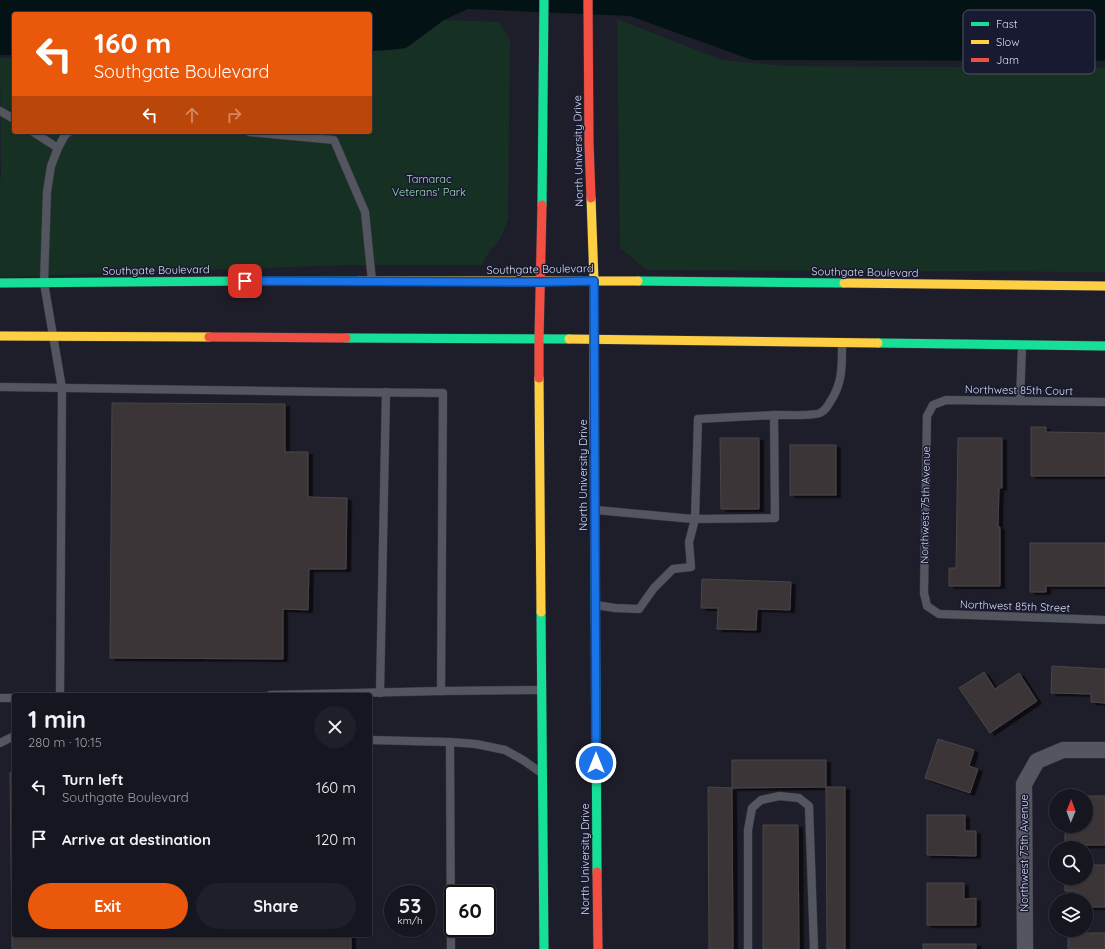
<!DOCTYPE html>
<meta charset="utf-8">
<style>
:root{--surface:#161620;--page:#1f1f29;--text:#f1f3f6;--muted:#9e9fa5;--line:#35353e;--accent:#ea580c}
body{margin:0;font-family:Quicksand,sans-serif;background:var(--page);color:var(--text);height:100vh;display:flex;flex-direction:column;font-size:15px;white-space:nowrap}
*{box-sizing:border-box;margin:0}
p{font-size:13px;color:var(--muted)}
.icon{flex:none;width:22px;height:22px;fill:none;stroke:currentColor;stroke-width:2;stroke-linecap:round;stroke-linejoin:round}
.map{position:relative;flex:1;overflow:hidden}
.details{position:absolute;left:12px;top:693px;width:360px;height:244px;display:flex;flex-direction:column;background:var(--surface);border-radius:4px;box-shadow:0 1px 3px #0004,0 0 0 1px var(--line)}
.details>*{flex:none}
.hud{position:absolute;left:12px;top:12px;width:360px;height:122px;border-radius:4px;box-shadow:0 1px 3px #0004,0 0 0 1px var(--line);background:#ea580c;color:#fff;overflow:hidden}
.needle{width:26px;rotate:1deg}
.tools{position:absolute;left:1049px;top:789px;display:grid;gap:8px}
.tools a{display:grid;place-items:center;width:44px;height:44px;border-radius:50%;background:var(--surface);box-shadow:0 1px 3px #0004,0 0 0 1px var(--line);font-size:20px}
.speed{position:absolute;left:384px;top:885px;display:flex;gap:8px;font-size:20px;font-weight:700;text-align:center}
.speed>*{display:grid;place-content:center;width:52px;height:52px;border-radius:50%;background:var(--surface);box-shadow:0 1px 3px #0004,0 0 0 1px var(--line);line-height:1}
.speed small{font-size:10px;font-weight:400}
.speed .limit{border:2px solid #111;border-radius:6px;background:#fff;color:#111}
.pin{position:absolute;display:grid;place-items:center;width:34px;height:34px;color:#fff;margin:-17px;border-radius:8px;box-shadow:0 2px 6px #0006}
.me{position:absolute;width:44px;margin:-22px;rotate:0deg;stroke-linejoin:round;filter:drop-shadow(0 0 3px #0008)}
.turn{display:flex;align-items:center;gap:14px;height:84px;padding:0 16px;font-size:18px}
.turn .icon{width:52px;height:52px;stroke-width:2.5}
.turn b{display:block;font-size:28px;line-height:34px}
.lanes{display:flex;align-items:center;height:38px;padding:0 16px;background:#0003;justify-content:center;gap:20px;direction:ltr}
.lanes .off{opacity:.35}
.round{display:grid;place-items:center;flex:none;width:42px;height:42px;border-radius:21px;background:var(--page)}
.overview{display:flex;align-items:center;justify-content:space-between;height:68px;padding:0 16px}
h1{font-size:24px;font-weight:700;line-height:30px}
.button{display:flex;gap:8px;margin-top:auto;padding:8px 16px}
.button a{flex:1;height:46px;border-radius:24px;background:var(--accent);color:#fff;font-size:16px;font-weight:700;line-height:46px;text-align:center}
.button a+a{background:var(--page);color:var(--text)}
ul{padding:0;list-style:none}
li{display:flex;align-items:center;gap:12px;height:52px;padding:0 16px}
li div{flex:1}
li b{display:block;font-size:15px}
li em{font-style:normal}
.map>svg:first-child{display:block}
.green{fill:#163123}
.water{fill:#031315}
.building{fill:#3a3539;stroke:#4a4448;filter:url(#shadow)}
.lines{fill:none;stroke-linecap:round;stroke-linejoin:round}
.lane-casing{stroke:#373842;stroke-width:9}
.street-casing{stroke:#373842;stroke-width:17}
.fast-casing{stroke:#373842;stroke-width:10}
.slow-casing{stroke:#373842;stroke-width:10}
.jam-casing{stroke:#373842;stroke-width:10}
.lane{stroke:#53555f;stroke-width:8}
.street{stroke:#53555f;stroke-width:16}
.fast{stroke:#16e098;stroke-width:9}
.slow{stroke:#ffcf43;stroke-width:9}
.jam{stroke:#f24e42;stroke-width:9}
.route-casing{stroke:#114b97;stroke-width:10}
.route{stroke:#1a73e8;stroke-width:7}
.labels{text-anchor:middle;stroke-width:3;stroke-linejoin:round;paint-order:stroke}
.street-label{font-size:11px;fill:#dbdeee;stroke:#171a30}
.park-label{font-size:11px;fill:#a0deb7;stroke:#171a30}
.key{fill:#171a30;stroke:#525569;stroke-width:1}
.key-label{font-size:11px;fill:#dbdeee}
</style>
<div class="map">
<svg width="1105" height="949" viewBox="0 0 1105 949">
<defs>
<filter id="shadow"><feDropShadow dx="4.5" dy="2.5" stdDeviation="0" flood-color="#0009"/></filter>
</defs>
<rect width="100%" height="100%" fill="#1d1e2a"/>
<g class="green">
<path d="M617 19 722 60 785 66 1105 68V272L647 270 620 248Z"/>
<path d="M444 20 499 22 510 40 508 220 499 241 490 250 482 265H345L0 277V175L1 181 0 58H14V132H370V51L389 50 406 48Z"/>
</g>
<path class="water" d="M0 0H1105V61L752 60 630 16 468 9 444 20 406 48 389 50 370 51V14H14V55H0Z"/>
<g class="building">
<path d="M112 403 285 404V452H308V497L347 498 346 569H309L308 610 283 609V659L110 658Z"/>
<path d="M1031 427H1046V432L1105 433V476H1031Z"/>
<path d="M720 438H759V509H721Z"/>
<path d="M958 438H1002V488H999L998 527H1000V586H949V568H956Z"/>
<rect x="790" y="445" width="46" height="50"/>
<path d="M1030 543H1105V586H1046V592H1030Z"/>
<path d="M702 579 791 582 790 610 757 609 756 630 717 629 718 608H701Z"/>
<path d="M1052 666 1105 669V703L1091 702V694L1051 693Z"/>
<path d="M984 672 995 689 1019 673 1037 701 990 733 959 688Z"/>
<path d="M938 739 974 750 969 766 978 769 970 793 925 778Z"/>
<path d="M732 760H826V787L732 788Z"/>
<path d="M10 772H14V935H351V949H12Z"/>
<path d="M708 787 732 788 733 949H709Z"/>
<path d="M826 787H845V949H827Z"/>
<path d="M1075 796H1105V845H1065V826H1086V796Z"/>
<path d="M927 815H965V831H976V856L927 855Z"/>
<path d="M763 825H798L799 949H763Z"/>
<path d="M1086 865H1105V907H1086V900H1075V891H1065V878H1086Z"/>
<path d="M927 883H964V899L976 898V925H927Z"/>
<rect x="1068" y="933" width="37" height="16"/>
<rect x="923" y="944" width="53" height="5"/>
</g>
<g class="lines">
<g class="lane-casing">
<g id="lane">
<path d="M0 111 14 119"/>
<path d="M33 132 58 148"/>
<path d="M249 132 334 140 365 212 372 281"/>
<path d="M0 387 333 392 443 393 441 691"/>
<path d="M1020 401 1022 346"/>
<path d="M1105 402 946 400 933 405 927 416 924 593 927 606 939 614 1105 620"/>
<path d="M774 415C782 415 814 416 820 413 824 411 828 406 830 402 843 383 842 365 842 343"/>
<path d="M596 510 682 518 695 519 775 518 774 415 698 419 695 519 689 542 691 567 673 569 654 588 639 609 615 608 596 605"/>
<path d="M380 693 386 392"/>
<path d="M60 695 62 388 44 283 47 192 51 166 58 148 65 135 69 132"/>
<path d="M270 695 441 691 541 690"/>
<path d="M0 698H14"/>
<path d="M370 740 450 742 476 744 505 750 523 760 540 772"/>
<path d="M450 742 451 949"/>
<path d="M0 743 14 736"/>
<path d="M748 949V830L752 808 761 800 779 796 799 798 809 806 814 949"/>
</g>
</g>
<g class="street-casing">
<path id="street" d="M1025 949 1024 784 1037 761 1063 750H1105"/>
</g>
<g class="fast-casing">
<g id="fast">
<path d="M542 205 544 0"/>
<path d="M638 281 844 283"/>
<path d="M0 283 245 281H359"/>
<path d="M346 338 569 339"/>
<path d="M878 343 1105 346"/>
<path d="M595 563 597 872"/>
<path d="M541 612 544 949"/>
</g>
</g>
<g class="slow-casing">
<g id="slow">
<path d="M591 198 594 281V424"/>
<path d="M359 281H638"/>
<path d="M844 283 1105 286"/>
<path d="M0 336 209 337"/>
<path d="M569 339 878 343"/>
<path d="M539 378 541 612"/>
</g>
</g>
<g class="jam-casing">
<g id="jam">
<path d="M588 0 589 143 591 198"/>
<path d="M209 337 346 338"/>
<path d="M539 378V339L542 205"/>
<path d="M594 424 595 563"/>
<path d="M597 872 598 949"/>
</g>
</g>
<use href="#lane" class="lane"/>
<use href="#street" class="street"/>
<use href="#fast" class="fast"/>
<use href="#slow" class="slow"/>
<use href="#jam" class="jam"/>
</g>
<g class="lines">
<g class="route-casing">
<path id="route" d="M245 281 540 282 594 281 596 763"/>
</g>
<use href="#route" class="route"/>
</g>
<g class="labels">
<g class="street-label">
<text transform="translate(578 151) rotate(-91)" y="4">North University Drive</text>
<text transform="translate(540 269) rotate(-1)" y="4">Southgate Boulevard</text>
<text transform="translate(156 270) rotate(-1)" y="4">Southgate Boulevard</text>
<text transform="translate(865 272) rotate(1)" y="4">Southgate Boulevard</text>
<text transform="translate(1019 390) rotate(1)" y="4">Northwest 85th Court</text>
<text transform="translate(583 475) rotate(-90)" y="4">North University Drive</text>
<text transform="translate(925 505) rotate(-89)" y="4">Northwest 75th Avenue</text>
<text transform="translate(1015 606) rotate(2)" y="4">Northwest 85th Street</text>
<text transform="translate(1024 853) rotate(-90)" y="4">Northwest 75th Avenue</text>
<text transform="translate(585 859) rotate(-90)" y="4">North University Drive</text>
</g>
<g class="park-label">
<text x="429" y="183">Tamarac<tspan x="429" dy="13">Veterans' Park</tspan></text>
</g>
</g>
<rect x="963" y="10" width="132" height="64" rx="6" class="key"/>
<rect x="971" y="22" width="18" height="4" fill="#16e098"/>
<rect x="971" y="40" width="18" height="4" fill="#ffcf43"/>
<rect x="971" y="58" width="18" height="4" fill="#f24e42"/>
<g class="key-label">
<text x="996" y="28">Fast</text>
<text x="996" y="46">Slow</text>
<text x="996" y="64">Jam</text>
</g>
</svg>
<div class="tools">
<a><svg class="needle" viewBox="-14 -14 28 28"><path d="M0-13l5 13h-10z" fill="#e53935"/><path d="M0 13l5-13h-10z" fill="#9e9fa5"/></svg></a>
<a><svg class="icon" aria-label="search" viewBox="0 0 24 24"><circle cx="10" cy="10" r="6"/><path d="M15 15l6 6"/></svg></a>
<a><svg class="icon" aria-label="layers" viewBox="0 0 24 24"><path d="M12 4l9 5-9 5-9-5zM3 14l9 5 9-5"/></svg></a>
</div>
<div class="speed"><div>53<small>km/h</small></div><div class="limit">60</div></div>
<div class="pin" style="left:245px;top:281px;background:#d93025"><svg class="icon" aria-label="arrive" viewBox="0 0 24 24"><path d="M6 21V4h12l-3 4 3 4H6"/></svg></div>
<svg class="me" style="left:596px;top:763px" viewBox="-20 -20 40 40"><circle r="17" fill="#1a73e8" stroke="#fff" stroke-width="3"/><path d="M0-11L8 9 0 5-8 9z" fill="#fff"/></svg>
<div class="hud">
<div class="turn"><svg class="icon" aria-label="left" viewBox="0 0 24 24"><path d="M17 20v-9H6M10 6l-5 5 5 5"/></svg><div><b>160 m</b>Southgate Boulevard</div></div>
<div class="lanes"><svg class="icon" aria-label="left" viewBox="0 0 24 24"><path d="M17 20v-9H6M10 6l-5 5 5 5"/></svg><svg class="icon off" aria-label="ahead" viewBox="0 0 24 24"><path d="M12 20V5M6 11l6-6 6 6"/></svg><svg class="icon off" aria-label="right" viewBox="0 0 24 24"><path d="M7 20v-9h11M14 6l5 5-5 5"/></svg></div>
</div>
<section class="details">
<div class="overview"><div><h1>1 min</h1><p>280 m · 10:15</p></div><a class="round"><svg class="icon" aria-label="close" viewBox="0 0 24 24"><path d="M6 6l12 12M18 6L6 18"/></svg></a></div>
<ul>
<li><svg class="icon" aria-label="left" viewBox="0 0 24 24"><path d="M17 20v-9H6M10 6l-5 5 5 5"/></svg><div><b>Turn left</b><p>Southgate Boulevard</p></div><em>160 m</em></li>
<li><svg class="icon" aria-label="arrive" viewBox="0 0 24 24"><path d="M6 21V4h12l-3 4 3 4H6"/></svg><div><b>Arrive at destination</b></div><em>120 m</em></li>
</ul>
<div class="button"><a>Exit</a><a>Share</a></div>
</section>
</div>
